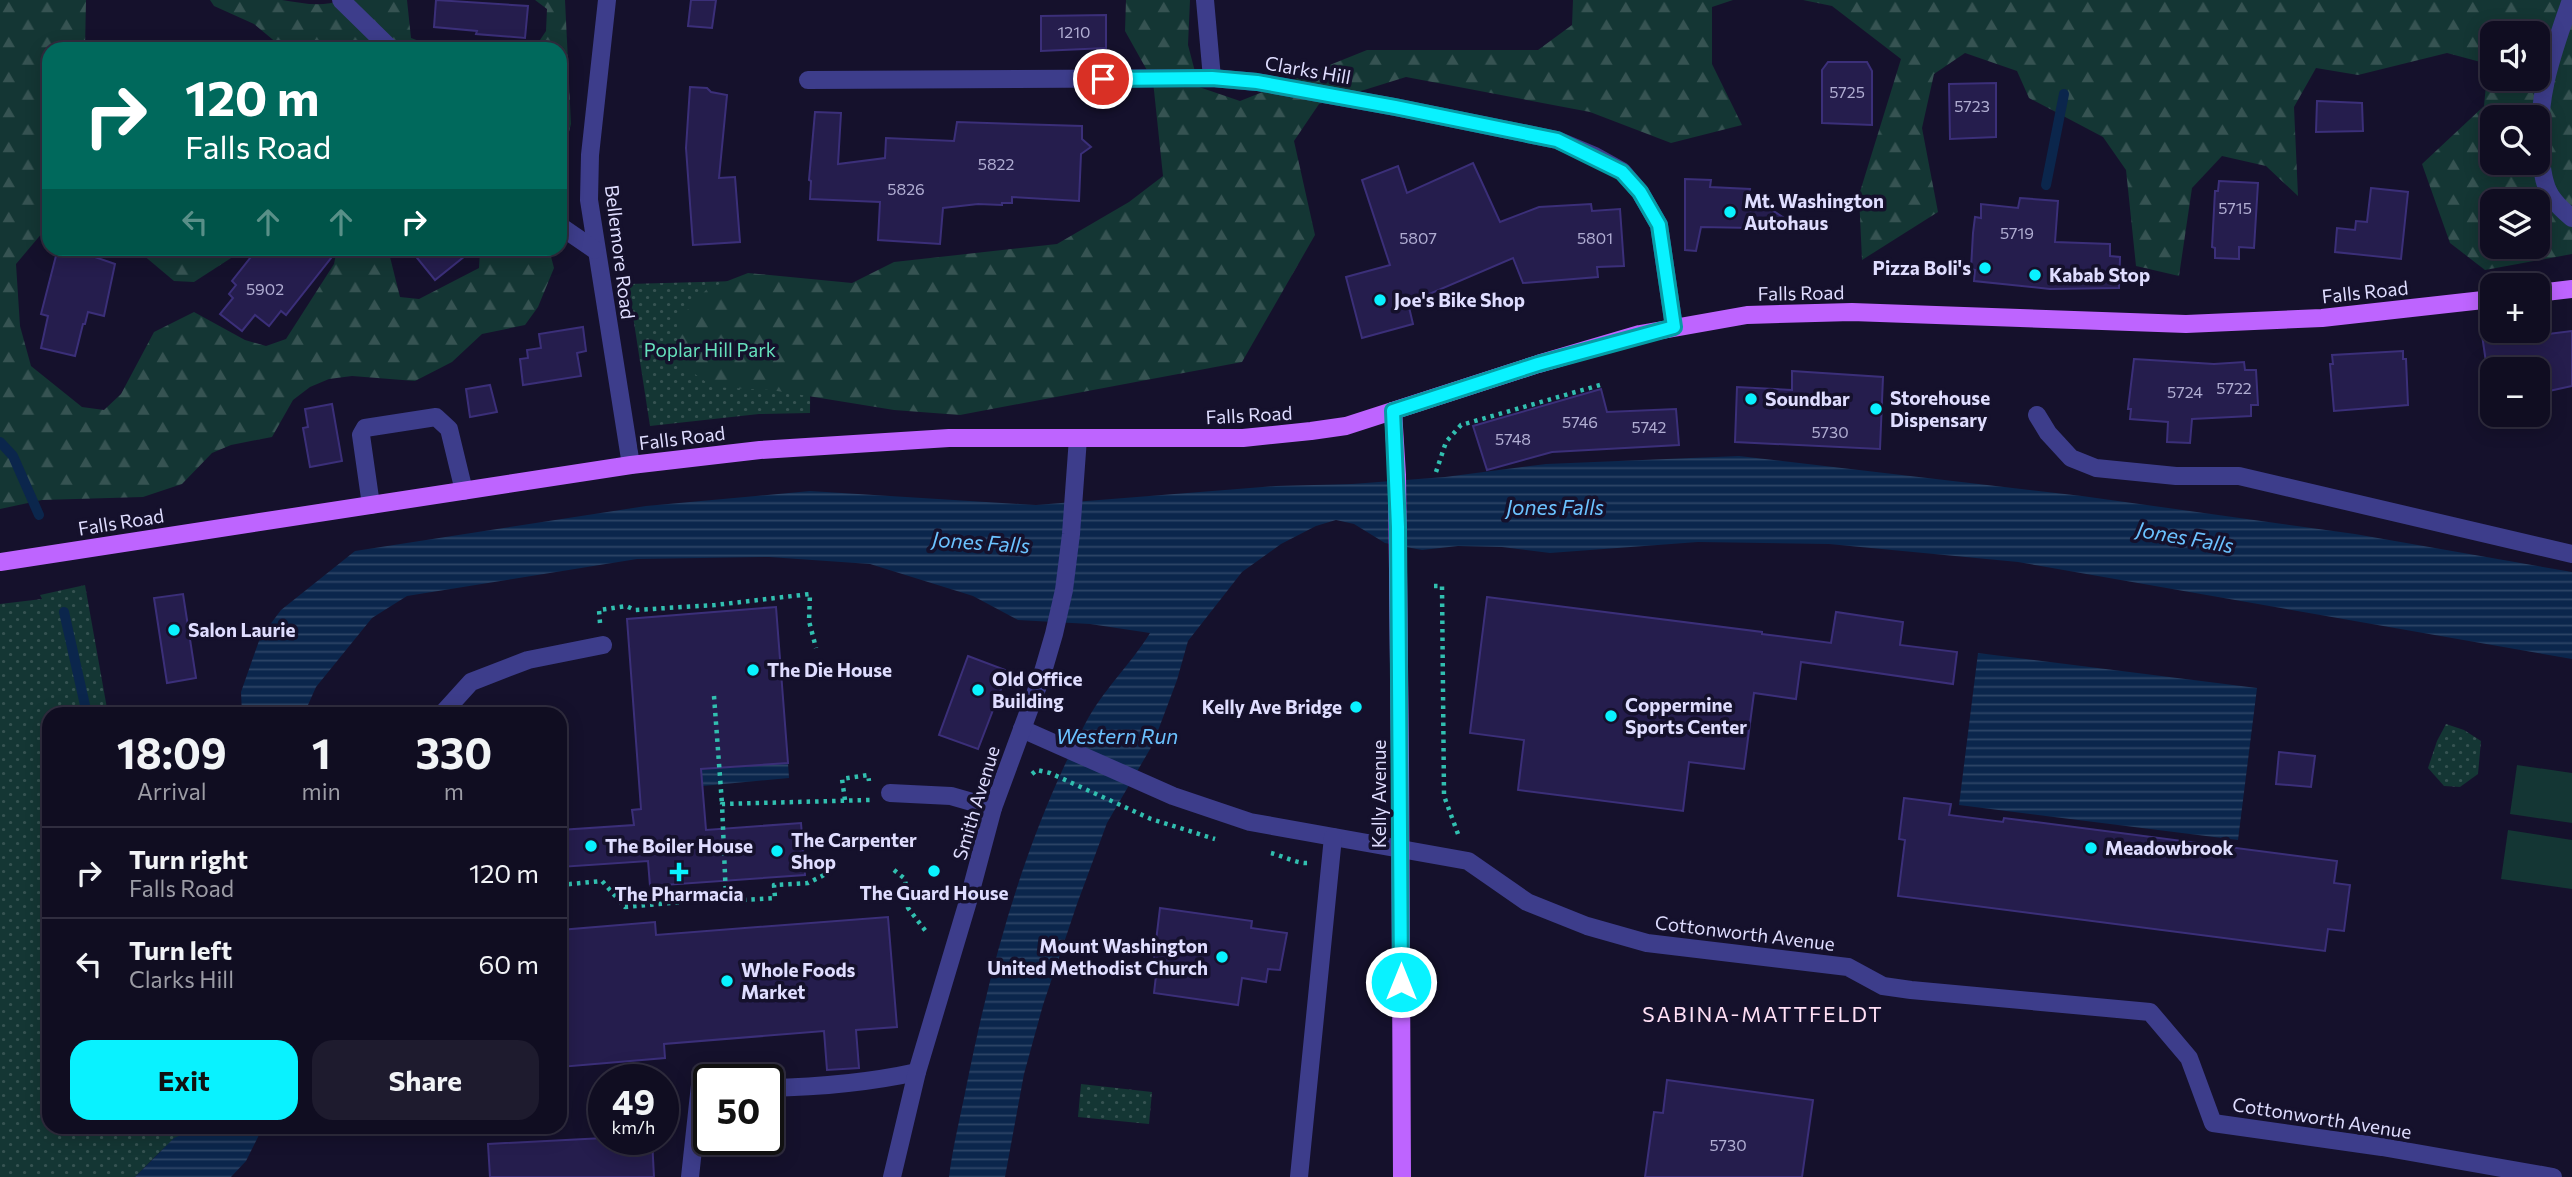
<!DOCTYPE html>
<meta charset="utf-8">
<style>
:root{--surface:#100d21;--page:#1e1b2e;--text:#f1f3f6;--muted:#9c9ca5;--line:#302d3f;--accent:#09f2ff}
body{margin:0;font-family:Commissioner,sans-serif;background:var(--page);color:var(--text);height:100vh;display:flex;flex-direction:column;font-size:26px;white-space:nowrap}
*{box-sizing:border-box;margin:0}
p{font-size:23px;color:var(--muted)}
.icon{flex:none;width:38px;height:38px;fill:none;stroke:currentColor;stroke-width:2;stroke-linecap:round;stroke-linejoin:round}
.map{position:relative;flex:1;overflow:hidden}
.sheet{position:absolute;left:42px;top:707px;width:525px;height:427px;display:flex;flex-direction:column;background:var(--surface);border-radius:21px;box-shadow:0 4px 18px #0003,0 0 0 2px var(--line)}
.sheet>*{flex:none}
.top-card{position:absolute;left:42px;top:42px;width:525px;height:214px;border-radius:21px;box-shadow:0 4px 18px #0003,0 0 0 2px var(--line);background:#00695c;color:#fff;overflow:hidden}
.fabs{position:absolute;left:2480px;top:21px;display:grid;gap:14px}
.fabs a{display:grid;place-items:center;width:70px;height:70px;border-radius:14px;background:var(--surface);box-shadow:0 4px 18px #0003,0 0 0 2px var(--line);font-size:35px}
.speed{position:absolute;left:588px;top:1064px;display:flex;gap:14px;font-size:35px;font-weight:700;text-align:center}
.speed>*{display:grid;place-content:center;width:91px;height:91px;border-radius:50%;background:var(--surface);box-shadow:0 4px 18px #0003,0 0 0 2px var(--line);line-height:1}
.speed small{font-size:18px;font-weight:400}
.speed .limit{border:4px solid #111;border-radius:10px;background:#fff;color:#111}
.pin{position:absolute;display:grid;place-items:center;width:60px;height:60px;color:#fff;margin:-30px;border:4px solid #fff;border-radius:50%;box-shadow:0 2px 7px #0007}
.me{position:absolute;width:77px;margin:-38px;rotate:0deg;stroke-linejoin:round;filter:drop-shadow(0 0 5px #0008)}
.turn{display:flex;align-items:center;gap:24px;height:147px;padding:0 28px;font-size:32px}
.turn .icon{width:91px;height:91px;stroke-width:2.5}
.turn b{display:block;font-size:49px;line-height:60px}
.lanes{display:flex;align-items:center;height:66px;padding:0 28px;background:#0003;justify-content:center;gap:35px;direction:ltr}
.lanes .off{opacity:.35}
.eta{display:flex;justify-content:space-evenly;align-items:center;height:119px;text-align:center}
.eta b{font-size:42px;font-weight:700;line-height:49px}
.cta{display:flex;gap:14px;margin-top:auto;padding:14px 28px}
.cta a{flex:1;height:80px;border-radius:21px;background:var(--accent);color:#111;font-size:28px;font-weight:700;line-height:80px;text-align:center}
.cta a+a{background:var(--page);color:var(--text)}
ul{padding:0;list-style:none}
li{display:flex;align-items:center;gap:21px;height:91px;padding:0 28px;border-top:2px solid var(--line)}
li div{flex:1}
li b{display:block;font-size:26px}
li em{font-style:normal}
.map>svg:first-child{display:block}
.green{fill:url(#green-dots)}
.forest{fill:url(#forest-firs);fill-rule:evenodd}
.pitch{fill:#143634}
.water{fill:url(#water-rules)}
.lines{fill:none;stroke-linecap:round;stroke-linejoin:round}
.stream{stroke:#0b264c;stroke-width:10}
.building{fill:#251d4d;stroke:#3b2f79;stroke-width:2}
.path{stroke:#31bfb0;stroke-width:4.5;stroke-dasharray:3.5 5;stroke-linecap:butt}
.minor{stroke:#3d3d8b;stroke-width:18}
.major{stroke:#be64ff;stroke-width:18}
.major-bridge{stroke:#be64ff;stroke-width:18}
.route-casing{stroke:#069da6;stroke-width:18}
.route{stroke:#09f2ff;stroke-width:12}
.poi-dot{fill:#09f2ff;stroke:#15112c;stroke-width:2.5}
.labels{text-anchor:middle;stroke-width:7;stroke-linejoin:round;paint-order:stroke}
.number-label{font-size:16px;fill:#b0add2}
.street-label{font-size:19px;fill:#dfddff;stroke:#15112c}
.poi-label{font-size:19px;font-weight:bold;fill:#dfddff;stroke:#15112c;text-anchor:start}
.park-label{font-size:19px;fill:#66e2bd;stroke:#15112c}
.water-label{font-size:21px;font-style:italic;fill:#6bc2ff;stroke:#15112c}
.neighbourhood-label{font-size:21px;letter-spacing:2px;fill:#ffdff5;stroke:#15112c}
</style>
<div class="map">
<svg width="2572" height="1177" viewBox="0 0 2572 1177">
<defs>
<pattern id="green-dots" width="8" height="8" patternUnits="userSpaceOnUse" patternTransform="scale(1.75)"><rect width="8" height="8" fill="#143634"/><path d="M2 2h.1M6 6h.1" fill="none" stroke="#365352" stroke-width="1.8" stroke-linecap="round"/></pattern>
<pattern id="forest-firs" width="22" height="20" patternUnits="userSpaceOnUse" patternTransform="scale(1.75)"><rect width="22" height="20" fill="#143634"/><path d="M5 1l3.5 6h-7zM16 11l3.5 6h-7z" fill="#365352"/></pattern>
<pattern id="water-rules" width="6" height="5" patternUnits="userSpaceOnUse" patternTransform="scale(1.75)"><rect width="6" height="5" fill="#0b264c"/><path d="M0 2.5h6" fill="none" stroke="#2e4567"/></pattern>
</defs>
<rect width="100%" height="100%" fill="#15112c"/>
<g class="green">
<path d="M811 279 810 413 759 414 650 426 628 284Z"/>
<path d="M85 585 108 714H49V1127H208C171 1135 161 1152 135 1177H0V604L42 599 40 595Z"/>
<path d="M2446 724 2464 730 2481 741 2478 774 2460 787 2444 786 2428 768 2437 741Z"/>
<path d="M1081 1084 1152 1092 1149 1124 1078 1117Z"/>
</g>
<g class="forest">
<path d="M0 0H86L85 49H49V231L43 232 16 264 20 326 31 366 82 407 104 410 121 394 154 332 194 312 245 340 266 346 286 339 334 264 337 249H388L400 297 419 299 479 268 480 249H549L554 268 538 307 525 325 482 334 452 362 415 381 352 376 329 379 310 387 293 400 272 437 231 445 212 453 182 484 143 497 42 500 0 509Z"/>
<path d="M210 0C233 0 259 0 282 0 303 3 321 8 342 0H407L411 38 441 49H284L254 24 214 6Z"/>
<path d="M535 0H565L571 124 560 166V49H534L546 31 547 9Z"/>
<path d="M1126 0H1190L1188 45 1199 87 1240 101 1367 50H1538L1572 25 1573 0H1733L1712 7V64L1742 125 1671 143 1590 112 1406 77 1319 104 1294 141 1315 235 1242 362 960 415 894 410 771 390 713 387 678 362 677 321 707 289 748 273 852 283 894 262 1057 244 1129 202 1163 176 1153 81 1125 31Z"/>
<path d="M1803 0H2572V254L2485 270 2450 243 2422 164 2484 106 2488 64 2447 53 2358 75 2316 68 2294 107 2298 196 2266 166 2222 156 2192 188 2179 276 2136 266 2126 170 2103 137 2029 98 2017 71 1965 53 1934 74 1922 128 1938 212 1862 260 1859 195 1901 59 1832 6ZM2492 33H2538V79H2492ZM2492 117H2538V163H2492ZM2492 201H2538V247H2492Z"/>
<path d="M136 249H245L194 282 174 281Z"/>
</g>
<g class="pitch">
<path d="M2517 765 2572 773V823L2510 814Z"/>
<path d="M2508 830 2572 840V889L2501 879Z"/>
</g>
<g class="water">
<path d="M1739 456 2082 496 2355 534 2572 572V659L2018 562 1829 544 1698 542 1550 553 1502 547 1458 546 1422 550 1385 543 1354 524 1336 520 1316 526 1281 544 1242 572 1188 641 1177 680 1153 744 1107 823 1077 904 1043 1005 1024 1074 1005 1177H949C953 1145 961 1114 967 1083 992 959 1026 836 1085 724 1102 691 1131 664 1150 633L1090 624 1018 620 973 596 870 564 769 557 637 559 407 596 372 618 316 687 304 714H242L241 692 260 638 281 610 355 551 646 506 810 491 1036 505 1276 486 1352 484 1445 477 1546 464Z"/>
<path d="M1978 653 2257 688 2238 840 1959 805Z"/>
<path d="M788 763 789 778 703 786 701 770Z"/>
<path d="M208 1127H263L246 1161 231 1177H135L174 1138 190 1131Z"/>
</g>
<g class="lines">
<g class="stream">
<path d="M2046 185 2064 94"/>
<path d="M0 442 13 456 39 515"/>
<path d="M64 612 87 714"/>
</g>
</g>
<g class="building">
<path d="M436 0 528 6 525 38 476 34 477 31 434 27Z"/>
<path d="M691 0H716L712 28 688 26Z"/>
<path d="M1106 15V48L1041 51V16Z"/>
<path d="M1828 62H1867L1872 71V125L1822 123V70Z"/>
<path d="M1996 83V137L1950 139 1949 84Z"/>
<path d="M690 87 707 88 711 92 727 95 719 178 735 177 740 242 693 245 686 148Z"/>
<path d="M2317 101 2362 103 2363 131 2316 132Z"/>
<path d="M815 112 841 113 838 164 885 158 886 138 954 141 957 122 1082 126V139L1091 147 1081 154 1079 201 1012 197V203H1002V205L978 204 943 208 940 244 878 240 880 202 810 199 811 181 809 180Z"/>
<path d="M1473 163 1500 222 1539 207 1591 204 1592 211 1620 209 1624 266 1597 267 1598 277 1523 283 1513 258 1408 303 1413 324 1362 338 1346 277 1390 265 1362 180 1398 166 1407 193Z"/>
<path d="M1685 179 1711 180 1710 187 1750 189 1749 195 1801 229 1701 227 1696 251 1685 250Z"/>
<path d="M2219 181 2258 183 2254 248 2239 247V259L2215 258V248L2212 247 2215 191H2218Z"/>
<path d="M2371 188 2408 192 2401 259 2335 252 2337 228 2355 230 2356 221 2367 222Z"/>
<path d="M2020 198 2058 201 2055 242 2110 244V256L2120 257 2119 288 2050 289 1974 281 1975 270 1971 269 1973 233 1975 217 1981 218V204L2018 208Z"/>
<path d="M58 248H88L86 254 115 264 104 316 88 312 85 324H83L75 356 41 348 48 316 41 314Z"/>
<path d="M258 248H339L286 315 281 311 269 326 255 315 242 331 220 314 233 298 229 294 236 285 232 281Z"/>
<path d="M409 248H475L435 280Z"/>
<path d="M583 327 586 351 577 353 581 376 523 385 520 359 528 358 527 350 541 348 539 334Z"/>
<path d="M2510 331H2523L2524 337 2572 331V386L2549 391 2546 369H2487L2482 335Z"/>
<path d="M2403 351V359H2406L2408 405 2334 411 2330 364H2333L2332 355Z"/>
<path d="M2134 359 2214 364 2244 362 2245 370H2256L2258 405H2251V416L2192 419 2190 443 2167 442 2168 422 2130 419 2131 409H2128Z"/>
<path d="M1792 371 1883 377 1880 449 1735 442 1737 387 1792 390Z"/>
<path d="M490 385 497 412 470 417 466 389Z"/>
<path d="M1601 389 1607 412 1676 409 1679 445 1552 452 1487 470 1473 426Z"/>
<path d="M332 404 342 461 310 467 303 428 308 427 305 409Z"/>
<path d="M183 594 196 678 167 683 154 598Z"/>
<path d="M1487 597 1762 632V634L1831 643 1836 612 1903 622 1900 645 1957 652 1953 684 1801 662 1796 699 1754 693 1744 769 1689 762 1683 811 1518 790 1524 740 1470 733Z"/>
<path d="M776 607 788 763 701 769 706 830 801 823 805 875 650 886 648 861 560 867V830L634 825 632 810 641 809 627 619Z"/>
<path d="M968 656 1008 671 978 749 939 735Z"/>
<path d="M2279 752 2315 756 2311 787 2276 784Z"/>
<path d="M1904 798 1951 804 1949 815 2003 822 2004 818 2337 861 2334 883 2350 885 2344 931 2328 929 2325 951 1898 896 1905 840 1899 839Z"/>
<path d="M1160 908 1252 921 1251 928 1287 933 1280 970 1268 969 1266 982 1242 978 1238 1005 1154 993 1157 967 1153 966Z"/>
<path d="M888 917 897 1027 856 1030 859 1068 827 1070 824 1031 664 1044 665 1058 560 1067V930L655 922 656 935Z"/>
<path d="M1667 1080 1813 1100 1802 1177H1645L1654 1112 1663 1113Z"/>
<path d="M604 1138 652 1139 654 1177H490L488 1144Z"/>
</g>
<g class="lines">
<g class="path">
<path d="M1436 472 1446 442 1461 425 1600 385"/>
<path d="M1434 586H1442L1444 796 1458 834"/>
<path d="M600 623 599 610 626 606 635 610 715 605 810 594 809 621 816 648"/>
<path d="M714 696 722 804"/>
<path d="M1032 774 1037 770 1050 773 1151 819 1215 839"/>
<path d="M845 800 842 779 868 775 869 781"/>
<path d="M1271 853C1283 856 1297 864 1309 863"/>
<path d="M894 870 905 879 908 908 928 934"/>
<path d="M560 885 602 881 625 907 726 898 722 804 870 800"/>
<path d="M726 898 741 900 775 898 774 885 808 883 826 874"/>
</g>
<g class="minor">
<path d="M341 0 391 49"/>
<path d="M607 0 590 155 589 200 631 465"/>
<path d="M1205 0 1212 78"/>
<path d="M2571 0C2552 54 2535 99 2541 158 2542 171 2544 188 2553 199 2558 206 2566 213 2572 218"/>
<path d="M808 80 1212 78 1257 82 1395 107 1557 140 1595 156 1622 171 1640 192 1659 225 1674 327"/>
<path d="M560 226 595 250"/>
<path d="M2037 415 2048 433 2071 458 2096 468 2176 476H2239L2572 554"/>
<path d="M371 505 361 435 365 428 436 417 449 429 464 491"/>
<path d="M442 714 471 682 528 660 603 645"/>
<path d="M1022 729 1173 796 1250 822 1468 861 1527 902 1587 926 1647 943 1848 967 1883 986 1911 990 2150 1012 2189 1058 2213 1123 2382 1147 2553 1177"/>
<path d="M890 793 951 796 993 808"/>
<path d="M768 1088C819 1087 867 1083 917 1072"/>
<path d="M690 1177 700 1085H709"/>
<path d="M892 1177 917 1072 969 898 993 808 1042 675 1054 634 1064 590 1071 534 1078 438"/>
<path d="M1299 1177 1333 837"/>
</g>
<g class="major">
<path d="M2538 293 2572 289"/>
<path d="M1393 411 1397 475 1400 760"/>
<path d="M0 562 631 465 760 450 949 438H1243L1311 431 1346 426 1538 364 1640 334 1747 315 1852 312 2186 324 2322 318 2492 299"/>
</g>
<path class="major-bridge" d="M1400 760 1402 1177"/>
</g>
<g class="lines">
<g class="route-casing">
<path id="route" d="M1103 79 1212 78 1257 82 1395 107 1557 140 1622 172 1640 192 1659 225 1674 327 1538 364 1393 411 1398 527 1401 982"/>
</g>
<use href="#route" class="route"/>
</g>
<g class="poi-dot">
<circle cx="1730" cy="212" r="7"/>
<circle cx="1985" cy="268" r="7"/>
<circle cx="2035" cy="275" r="7"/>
<circle cx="1380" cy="300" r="7"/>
<circle cx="1751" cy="399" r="7"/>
<circle cx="1876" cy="409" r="7"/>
<circle cx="174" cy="630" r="7"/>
<circle cx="753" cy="670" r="7"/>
<circle cx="978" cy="690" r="7"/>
<circle cx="1356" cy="707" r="7"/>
<circle cx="1611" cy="716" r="7"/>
<circle cx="591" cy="846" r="7"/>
<circle cx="2091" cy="848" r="7"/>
<circle cx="777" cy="851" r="7"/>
<circle cx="934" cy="871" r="7"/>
<path d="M675.5 861.5h7v7h7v7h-7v7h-7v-7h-7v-7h7z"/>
<circle cx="1222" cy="957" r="7"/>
<circle cx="727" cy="981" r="7"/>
</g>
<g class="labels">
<g class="number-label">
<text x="1074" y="38">1210</text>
<text x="1847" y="98">5725</text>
<text x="1972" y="112">5723</text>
<text x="996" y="170">5822</text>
<text x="906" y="195">5826</text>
<text x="2235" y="214">5715</text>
<text x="2017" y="239">5719</text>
<text x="1418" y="244">5807</text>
<text x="1595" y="244">5801</text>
<text x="265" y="295">5902</text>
<text x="2234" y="394">5722</text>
<text x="2185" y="398">5724</text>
<text x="1580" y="428">5746</text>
<text x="1649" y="433">5742</text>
<text x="1830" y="438">5730</text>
<text x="1513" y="445">5748</text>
<text x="1728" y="1151">5730</text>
</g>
<g class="street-label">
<text transform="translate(1308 70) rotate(10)" y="7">Clarks Hill</text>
<text transform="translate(620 252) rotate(83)" y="7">Bellemore Road</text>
<text transform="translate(2365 292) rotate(-6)" y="7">Falls Road</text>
<text transform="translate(1801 293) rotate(-1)" y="7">Falls Road</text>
<text transform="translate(1249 415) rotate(-3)" y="7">Falls Road</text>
<text transform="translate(682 438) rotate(-7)" y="7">Falls Road</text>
<text transform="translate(121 522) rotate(-9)" y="7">Falls Road</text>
<text transform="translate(1379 794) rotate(-90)" y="7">Kelly Avenue</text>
<text transform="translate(976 803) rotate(-73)" y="7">Smith Avenue</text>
<text transform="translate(1745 933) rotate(7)" y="7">Cottonworth Avenue</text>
<text transform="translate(2322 1118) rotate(9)" y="7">Cottonworth Avenue</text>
</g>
<g class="poi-label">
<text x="1744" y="208">Mt. Washington<tspan x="1744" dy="22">Autohaus</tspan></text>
<text x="1971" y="275" text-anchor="end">Pizza Boli's</text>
<text x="2049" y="282">Kabab Stop</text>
<text x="1394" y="307">Joe's Bike Shop</text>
<text x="1890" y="405">Storehouse<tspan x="1890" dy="22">Dispensary</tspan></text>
<text x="1765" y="406">Soundbar</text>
<text x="188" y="637">Salon Laurie</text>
<text x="767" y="677">The Die House</text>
<text x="992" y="686">Old Office<tspan x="992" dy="22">Building</tspan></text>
<text x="1625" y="712">Coppermine<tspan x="1625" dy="22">Sports Center</tspan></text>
<text x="1342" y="714" text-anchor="end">Kelly Ave Bridge</text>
<text x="791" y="847">The Carpenter<tspan x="791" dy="22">Shop</tspan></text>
<text x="605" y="853">The Boiler House</text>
<text x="2105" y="855">Meadowbrook</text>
<text x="934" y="900" text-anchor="middle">The Guard House</text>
<text x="679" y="901" text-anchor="middle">The Pharmacia</text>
<text x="1208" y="953" text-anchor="end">Mount Washington<tspan x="1208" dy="22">United Methodist Church</tspan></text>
<text x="741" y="977">Whole Foods<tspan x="741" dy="22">Market</tspan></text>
</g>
<g class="park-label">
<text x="710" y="357">Poplar Hill Park</text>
</g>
<g class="water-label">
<text x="1555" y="515">Jones Falls</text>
<text transform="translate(2185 538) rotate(10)" y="7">Jones Falls</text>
<text transform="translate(981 543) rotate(4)" y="7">Jones Falls</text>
<text x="1117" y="744">Western Run</text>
</g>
<g class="neighbourhood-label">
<text x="1763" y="1022">SABINA-MATTFELDT</text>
</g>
</g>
</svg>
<div class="fabs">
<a><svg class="icon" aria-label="sound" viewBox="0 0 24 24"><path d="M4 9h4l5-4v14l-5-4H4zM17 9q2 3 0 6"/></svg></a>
<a><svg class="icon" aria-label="search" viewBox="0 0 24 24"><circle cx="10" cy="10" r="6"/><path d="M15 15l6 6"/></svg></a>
<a><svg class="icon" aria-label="layers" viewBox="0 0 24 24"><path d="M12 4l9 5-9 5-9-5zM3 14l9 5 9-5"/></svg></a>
<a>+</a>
<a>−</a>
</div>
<div class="speed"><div>49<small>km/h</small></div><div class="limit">50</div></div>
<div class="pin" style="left:1103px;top:79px;background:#d93025"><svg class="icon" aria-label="arrive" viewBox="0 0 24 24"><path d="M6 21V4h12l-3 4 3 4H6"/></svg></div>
<svg class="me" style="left:1401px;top:982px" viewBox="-20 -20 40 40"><circle r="17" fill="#09f2ff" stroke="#fff" stroke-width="3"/><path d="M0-11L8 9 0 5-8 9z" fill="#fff"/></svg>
<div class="top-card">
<div class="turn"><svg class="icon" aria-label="right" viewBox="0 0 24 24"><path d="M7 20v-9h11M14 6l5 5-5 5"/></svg><div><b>120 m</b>Falls Road</div></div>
<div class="lanes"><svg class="icon off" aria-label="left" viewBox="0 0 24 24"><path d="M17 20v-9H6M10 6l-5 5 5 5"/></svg><svg class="icon off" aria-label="ahead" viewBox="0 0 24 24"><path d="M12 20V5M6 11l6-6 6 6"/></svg><svg class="icon off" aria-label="ahead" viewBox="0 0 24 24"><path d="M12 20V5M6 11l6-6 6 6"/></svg><svg class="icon" aria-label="right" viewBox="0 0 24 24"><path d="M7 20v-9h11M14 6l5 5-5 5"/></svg></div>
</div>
<section class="sheet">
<div class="eta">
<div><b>18:09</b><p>Arrival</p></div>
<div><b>1</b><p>min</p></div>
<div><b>330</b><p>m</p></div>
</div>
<ul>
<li><svg class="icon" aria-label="right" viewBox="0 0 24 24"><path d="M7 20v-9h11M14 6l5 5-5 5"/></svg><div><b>Turn right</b><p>Falls Road</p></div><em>120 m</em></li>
<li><svg class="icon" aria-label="left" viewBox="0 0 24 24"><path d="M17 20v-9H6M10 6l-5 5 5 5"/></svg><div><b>Turn left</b><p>Clarks Hill</p></div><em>60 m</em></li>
</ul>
<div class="cta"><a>Exit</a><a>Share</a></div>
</section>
</div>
